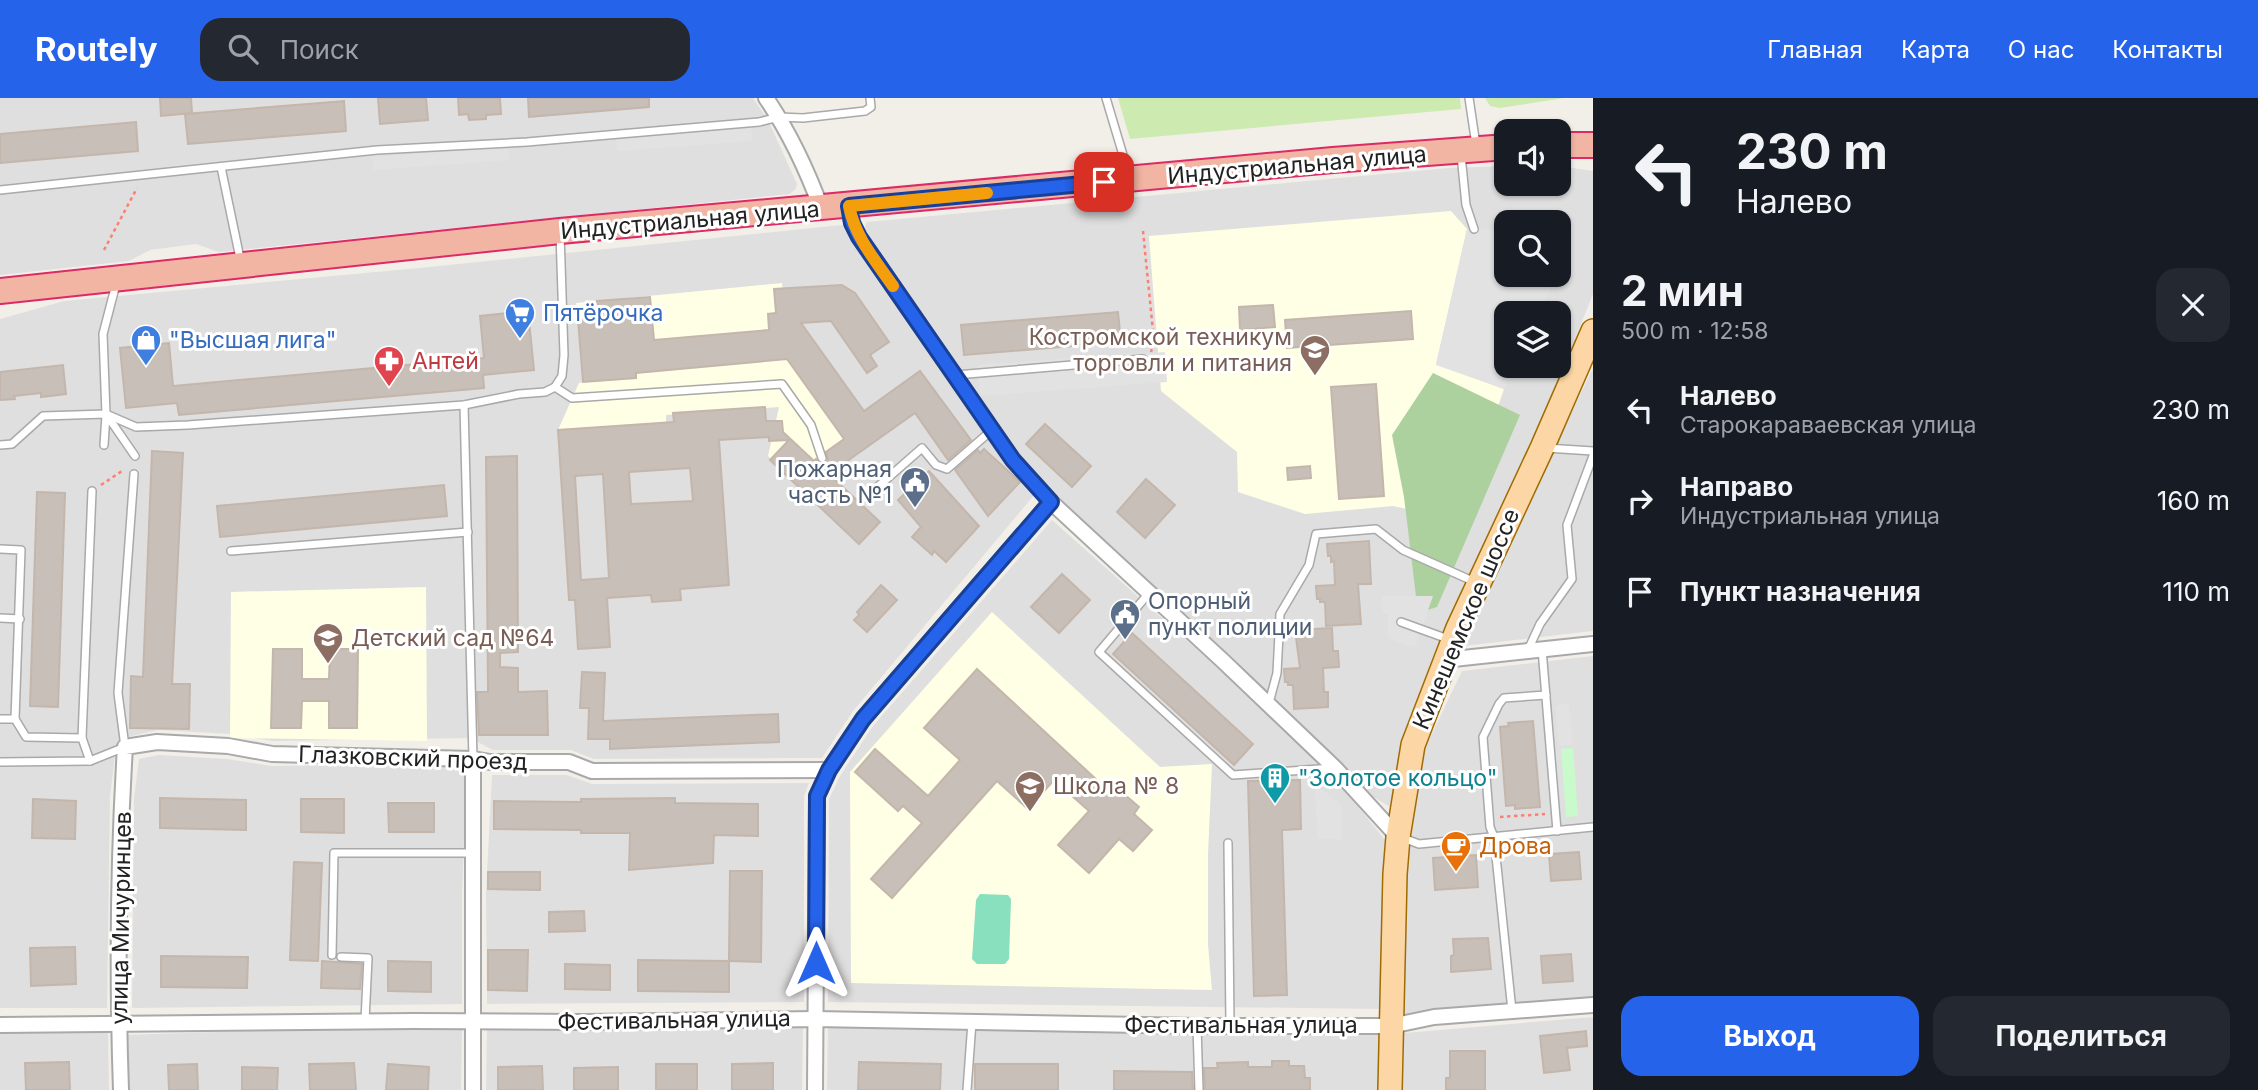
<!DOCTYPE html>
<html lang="ru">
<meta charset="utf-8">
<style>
:root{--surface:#171b24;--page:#242831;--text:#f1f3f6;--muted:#9ea1a6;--accent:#2563eb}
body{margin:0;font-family:Inter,sans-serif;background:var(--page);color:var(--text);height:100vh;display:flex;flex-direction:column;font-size:26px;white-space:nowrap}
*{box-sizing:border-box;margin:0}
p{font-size:23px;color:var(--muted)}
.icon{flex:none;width:38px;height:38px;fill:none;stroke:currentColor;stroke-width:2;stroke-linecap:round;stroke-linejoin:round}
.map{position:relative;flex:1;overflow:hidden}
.side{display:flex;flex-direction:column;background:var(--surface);width:665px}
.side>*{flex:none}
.top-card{background:#171b24;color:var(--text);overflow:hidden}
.buttons{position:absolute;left:1494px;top:21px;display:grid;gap:14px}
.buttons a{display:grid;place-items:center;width:77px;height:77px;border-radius:14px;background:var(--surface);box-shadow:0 2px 5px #0004;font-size:35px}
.pin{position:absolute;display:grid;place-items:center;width:60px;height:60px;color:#fff;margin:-30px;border-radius:14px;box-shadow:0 4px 10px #0006}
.me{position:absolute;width:77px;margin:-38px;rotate:0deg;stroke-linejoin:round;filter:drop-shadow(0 0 5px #0008)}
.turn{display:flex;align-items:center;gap:24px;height:147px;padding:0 28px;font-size:32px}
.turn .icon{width:91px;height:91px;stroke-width:2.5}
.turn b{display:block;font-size:49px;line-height:60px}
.round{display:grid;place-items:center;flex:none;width:74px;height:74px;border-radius:21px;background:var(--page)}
.head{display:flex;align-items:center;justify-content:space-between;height:119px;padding:0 28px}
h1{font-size:42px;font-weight:700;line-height:52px}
.cta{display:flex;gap:14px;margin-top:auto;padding:14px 28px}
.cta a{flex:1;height:80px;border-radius:21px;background:var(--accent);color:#fff;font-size:28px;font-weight:700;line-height:80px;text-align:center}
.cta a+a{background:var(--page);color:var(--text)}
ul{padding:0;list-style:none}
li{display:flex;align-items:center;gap:21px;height:91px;padding:0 28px}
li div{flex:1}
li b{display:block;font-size:26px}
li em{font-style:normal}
header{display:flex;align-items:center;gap:42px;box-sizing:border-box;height:98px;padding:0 35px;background:var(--accent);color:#fff}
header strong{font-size:33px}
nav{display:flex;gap:38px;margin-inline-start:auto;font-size:24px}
.search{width:490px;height:63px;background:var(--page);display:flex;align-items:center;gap:18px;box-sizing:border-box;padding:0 24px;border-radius:21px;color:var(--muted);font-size:26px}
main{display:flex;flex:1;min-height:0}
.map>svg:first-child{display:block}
.residential{fill:#e0dfdf;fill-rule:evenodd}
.education{fill:#ffffe5}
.grass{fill:#cdebb0}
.forest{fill:#add19e}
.park{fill:#c8facc}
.pitch{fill:#88e0be}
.parking{fill:#e2e2e2}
.building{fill:#c7bfb8;stroke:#c4b6ab;stroke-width:2;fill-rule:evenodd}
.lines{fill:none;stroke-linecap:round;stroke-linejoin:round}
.service-casing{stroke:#a9a9a9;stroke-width:10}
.minor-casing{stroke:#a9a9a9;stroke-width:18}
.primary-casing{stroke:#a06b00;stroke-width:26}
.trunk-casing{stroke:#dc2a67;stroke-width:28}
.path{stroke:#fa8072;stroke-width:2.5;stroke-dasharray:3.5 3.5;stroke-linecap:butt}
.service{stroke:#fff;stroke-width:7}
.minor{stroke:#fff;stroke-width:14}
.primary{stroke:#fcd6a4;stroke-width:23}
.trunk{stroke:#f2b4a3;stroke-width:24}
.route-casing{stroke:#184099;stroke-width:18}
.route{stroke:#2563eb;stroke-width:12}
.slow{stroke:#f59e0b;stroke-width:12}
.labels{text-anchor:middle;stroke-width:6;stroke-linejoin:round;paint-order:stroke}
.street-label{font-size:23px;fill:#222;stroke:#fff}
.shop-label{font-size:23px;fill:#366cbe;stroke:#fff;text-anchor:start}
.education-label{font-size:23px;fill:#785e54;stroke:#fff;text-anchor:start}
.health-label{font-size:23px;fill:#be3a42;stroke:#fff;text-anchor:start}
.service-label{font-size:23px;fill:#4e5e75;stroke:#fff;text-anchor:end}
.culture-label{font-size:23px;fill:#0d838f;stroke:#fff;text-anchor:start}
.food-label{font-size:23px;fill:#c56008;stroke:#fff;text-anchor:start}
</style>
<header>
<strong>Routely</strong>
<div class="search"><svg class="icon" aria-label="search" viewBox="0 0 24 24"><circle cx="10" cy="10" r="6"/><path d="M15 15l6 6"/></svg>Поиск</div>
<nav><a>Главная</a><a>Карта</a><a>О нас</a><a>Контакты</a></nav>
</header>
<main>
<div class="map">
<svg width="1593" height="992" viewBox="0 0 1593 992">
<rect width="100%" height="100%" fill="#f2efe9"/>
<g class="residential">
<path d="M0 0H753L768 22 797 86 796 90 790 96 219 154 196 146 150 152 129 163 0 177Z"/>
<path d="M1507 68V86H1559V68L1593 73V196L1554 293 1433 558 1401 645 1390 709 1367 695 1227 556 1058 399 1018 358 868 141 865 128 867 124 1448 70ZM1507 124H1559V177H1507ZM1507 215H1559V268H1507Z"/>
<path d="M842 127 1011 367 1035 396 853 613 822 660 594 661 571 652H493L470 640 273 643 231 636 158 632 123 640 116 650 110 698 107 910H0V221L64 203 419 170Z"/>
<path d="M1593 270V533L1464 548 1577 303Z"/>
<path d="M1052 422 1273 619 1348 696 1385 742 1379 911 828 904 829 701 840 678 873 628Z"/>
<path d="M1593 558V899L1404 917 1407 777 1410 740 1425 650 1462 573Z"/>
<path d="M158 657 227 661 272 668 467 666 462 794V906L132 910 134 700 139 661Z"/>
<path d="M492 677H567L592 686 809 685 804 698V904L487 906 486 795Z"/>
<path d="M1593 919V992H1403L1404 935Z"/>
<path d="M803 929 802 992H486L487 931Z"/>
<path d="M828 929 1379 936 1378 992H827Z"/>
<path d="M462 931 461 992H125L123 937 282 932Z"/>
<path d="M0 935H108L109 992H0Z"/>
</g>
<g class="education">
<path d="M1451 113 1467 131 1436 266 1504 291 1459 422 1393 408 1305 416 1238 394 1237 354 1161 293 1149 138Z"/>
<path d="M782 185 785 227 802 226 882 338 842 367 839 363 826 374 817 406 768 358 779 309 666 317V325L558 332 579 285 583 284 576 205Z"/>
<path d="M426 489 427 643 230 640 231 494Z"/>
<path d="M992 514 1160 669 1212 666 1208 756V847L1212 892 851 885 850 674Z"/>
</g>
<g class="grass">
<path d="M1118 0H1460L1461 11 1130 41Z"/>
<path d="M1485 0H1564L1500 10 1490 8Z"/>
</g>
<path class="forest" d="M1433 275 1520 317 1437 509 1418 515 1404 399 1392 337Z"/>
<path class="park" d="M1573 650 1578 718 1566 719 1561 651Z"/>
<path class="pitch" d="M980 796 1008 797 1011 801 1009 861 1005 866H977L972 861 976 802Z"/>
<g class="parking">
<path d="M751 30 752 43 617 53 616 40Z"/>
<path d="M508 49 509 62 373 72 372 59Z"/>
<path d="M1467 131 1507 133V177H1557L1539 215H1507V268H1515L1504 291 1436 267Z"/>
<path d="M1165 254 1167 284 980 298 978 267Z"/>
<path d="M1382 498H1433L1415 550 1388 540V516H1382Z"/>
<path d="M1569 606 1573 647 1559 648 1556 607Z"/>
<path d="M1314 684 1342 708V742L1318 740Z"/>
</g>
<g class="building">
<path d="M160 0H191L192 15 161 18Z"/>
<path d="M378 0H426L428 22 380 26Z"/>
<path d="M458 0H500L501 16 486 17V21L469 22 468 16 459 17Z"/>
<path d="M528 0H649V9L529 19Z"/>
<path d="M344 3 346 33 188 46 185 16Z"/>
<path d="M136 24 138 53 0 65V36Z"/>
<path d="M842 187 855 195 889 244 870 257 877 268 867 275 831 223 801 225 864 313 920 273 971 342 948 362 915 315 829 376 880 424 859 446 770 362 789 342 769 343V339L719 342 729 487 680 491 681 502 652 504 651 497 607 500 610 549 578 551 575 502H569L558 332 674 324 673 315 765 309 766 323H782L783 334 814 363 816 361 820 366H825L828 362 826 354 844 341 787 261 636 275V280L583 284 578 221 598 220 597 203 650 199 654 242 769 232 768 216 776 215 774 191ZM690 370 693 403 631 406 629 374ZM603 376 609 480 581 482 575 378Z"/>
<path d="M1273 207 1275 229 1240 232 1239 209Z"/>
<path d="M528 213 534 272 483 277 484 290 179 317 177 305 126 310 120 250 169 245 173 288 484 260 480 218Z"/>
<path d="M1411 213 1413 241 1287 250 1285 222Z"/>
<path d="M1118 214 1121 244 964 257 961 227Z"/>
<path d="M63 267 66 296 41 299V295L14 298 15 301 0 302V274Z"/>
<path d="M1376 286 1384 398 1339 401 1331 289Z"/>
<path d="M1045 326 1091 368 1072 389 1026 346Z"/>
<path d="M984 351 1020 384 988 418 955 372 978 352 980 355Z"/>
<path d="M152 353 183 355 172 586H190L189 631 130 630 131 578 143 579Z"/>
<path d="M517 358 518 554 500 555V569L518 570V594L547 593 548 637H479L477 594H488L486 359Z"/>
<path d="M1310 368 1311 380 1288 382 1287 370Z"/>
<path d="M929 373 979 428 946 464 934 453 932 457 912 439 921 429 898 402Z"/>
<path d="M1146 381 1175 407 1145 440 1117 414Z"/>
<path d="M444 387 447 418 220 439 217 408Z"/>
<path d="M37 394 65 395 58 609 30 608Z"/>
<path d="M1369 443 1371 486H1358L1361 526 1326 528 1325 504H1320V501H1317L1316 488 1335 487 1334 463 1331 464V458H1328L1327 446Z"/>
<path d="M1062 476 1090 502 1059 535 1031 509Z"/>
<path d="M881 487 897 502 867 534 854 522 859 517 857 514Z"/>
<path d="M1332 530 1333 553H1338L1339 569 1323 570 1324 594H1328V609L1294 611 1293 587H1288V584H1285L1284 571 1300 570 1295 532Z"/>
<path d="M1132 535 1253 646 1234 667 1113 556Z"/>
<path d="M273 551H302V581H329L330 551H358L357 630H329V603H302L301 630H271Z"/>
<path d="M977 571 1112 696 1117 690 1139 709 1134 716 1152 732 1133 753 1119 741 1089 775 1058 747 1089 713 1054 682 1028 711 997 683 892 800 871 781 922 725 903 708 898 713 855 674 875 651 928 698 960 662 924 630Z"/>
<path d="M582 574 605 575 603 623 778 616 779 644 610 651V641H588L589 610H580Z"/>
<path d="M1533 623 1540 709 1515 711V707L1506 708 1500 629 1509 628 1508 625Z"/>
<path d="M1300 682 1301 731 1282 732 1287 897 1254 898 1248 683Z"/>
<path d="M160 700 246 702V732L160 730Z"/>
<path d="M675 700V705L758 706V738L714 737 713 765 629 772 630 735H581V732L494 731V703L581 704V701Z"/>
<path d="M33 701 76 703 75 741 32 740Z"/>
<path d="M301 701H344V735L301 734Z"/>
<path d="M388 705H434V734H389Z"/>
<path d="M1579 754 1581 781 1551 783 1549 756Z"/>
<path d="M1476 757 1478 789 1435 792 1433 760Z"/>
<path d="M294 764 322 765 318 863 290 862Z"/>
<path d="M730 773H762L761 864 729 863Z"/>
<path d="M488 774H540V792L488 791Z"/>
<path d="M584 813 585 833 549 834V814Z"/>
<path d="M1488 840 1491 871 1451 874V858L1454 857 1453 841Z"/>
<path d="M75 849 76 886 31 888 30 850Z"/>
<path d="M488 852H528L527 893 488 892Z"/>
<path d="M1571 856 1573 883 1543 885 1541 858Z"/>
<path d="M161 858 248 859 247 890 161 889Z"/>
<path d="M638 862 729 863V894L638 893Z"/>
<path d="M322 863 362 866 360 891 321 890Z"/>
<path d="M388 863 431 864V894L388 893Z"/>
<path d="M565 866 610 867V892L565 891Z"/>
<path d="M1586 933 1587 948 1567 950 1570 972 1544 975 1540 938Z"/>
<path d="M1450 953H1485V992H1446V980H1450Z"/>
<path d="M1272 963H1289V968H1304L1305 980H1310V992H1205L1204 970H1218L1217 965 1248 964V969H1272Z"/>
<path d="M69 964 70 992H26L25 965Z"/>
<path d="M859 964 941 966 940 992H858Z"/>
<path d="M354 965 356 992H310L309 966Z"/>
<path d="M773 965V992H732V966Z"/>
<path d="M197 966 198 992H169L168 967Z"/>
<path d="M388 966 429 969 428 992H386Z"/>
<rect x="656" y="966" width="41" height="26"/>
<rect x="975" y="966" width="83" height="26"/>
<path d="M542 968 543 992H498V969Z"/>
<path d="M242 969 278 970 277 992H242Z"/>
<path d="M618 969V992H574V970Z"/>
<path d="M1114 973 1192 974 1193 992H1114Z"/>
</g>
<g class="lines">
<g class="service-casing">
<g id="service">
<path d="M1106 0 1129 77"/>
<path d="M1469 0 1476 47"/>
<path d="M1461 57 1466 107 1474 131"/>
<path d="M221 69 241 165"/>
<path d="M0 92 377 52 527 44 759 24 779 19 803 20 865 13 871 9 870 0"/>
<path d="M116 186 103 236 106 316 135 358"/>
<path d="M956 277 1143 261"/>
<path d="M555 289 572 300 782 286 811 327 822 360"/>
<path d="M464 307 473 661"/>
<path d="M0 347 12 346 43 318 106 316 136 329 188 327 464 307 519 296 545 294 555 289 562 278 564 257 560 135"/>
<path d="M104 347 106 317"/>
<path d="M1546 350 1593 353"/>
<path d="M865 400 922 350 936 367 947 371 992 332"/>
<path d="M0 451 21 452 15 621 26 639 82 640"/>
<path d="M231 453 468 434"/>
<path d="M1149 495 1099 554 1233 677 1333 670"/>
<path d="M0 520 20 521"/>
<path d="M1401 524 1448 541"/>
<path d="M1542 551 1557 733"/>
<path d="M1528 552 1540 526 1572 481 1567 427 1593 358"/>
<path d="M1269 605 1277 575 1280 516 1309 467 1316 436 1376 431 1403 452 1475 484"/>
<path d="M0 621H15"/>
<path d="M90 663 82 640 92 393"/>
<path d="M0 664 90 663 125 649 118 595 134 376"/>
<path d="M1403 740 1419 746 1593 729"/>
<path d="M1228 745 1230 927"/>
<path d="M332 857 334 755H472"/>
<path d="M341 859 368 860 365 923"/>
<path d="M1512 913 1494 739 1490 729 1483 639 1499 606 1504 600 1546 597"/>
<path d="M1197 928 1199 992"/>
<path d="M967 992 972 924"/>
</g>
</g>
<g class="minor-casing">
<g id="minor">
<path d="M766 0C789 34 807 72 821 110"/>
<path d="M849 108 852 125 859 139 1013 362 1051 404 1223 563 1335 670 1398 739"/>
<path d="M1444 562 1593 546"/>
<path d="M0 927 414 923 584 924 815 921 1197 928H1391L1434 919 1593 907"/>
<path d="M121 992C117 878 118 763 125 649L157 644 228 648 272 656 473 661 490 664H569L592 673 829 672"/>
<path d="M473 992V661"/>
<path d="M815 992 817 698 829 672 863 621 1051 404"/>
</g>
</g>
<g class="primary-casing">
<path id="primary" d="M1390 992 1395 776 1398 739 1413 647 1458 530 1542 350 1593 233"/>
</g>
<g class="trunk-casing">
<g id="trunk">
<path d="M1559 47H1593"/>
<path d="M0 193 560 133 1333 62 1507 49"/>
</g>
</g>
<g class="path">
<path d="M1143 133 1154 243 1151 254"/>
<path d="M104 152 137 90"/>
<path d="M101 387 122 373"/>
<path d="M1500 719 1545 716"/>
</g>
<use href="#service" class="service"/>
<use href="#minor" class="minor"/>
<use href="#primary" class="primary"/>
<use href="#trunk" class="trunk"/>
</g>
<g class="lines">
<g class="route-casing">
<path id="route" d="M816 865 817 698 829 672 863 621 1051 404 1013 362 859 139 852 125 849 108 1104 84"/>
</g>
<use href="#route" class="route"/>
<path class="slow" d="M893 188C875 162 855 139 849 108L987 95"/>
</g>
<defs>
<g id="supermarket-pin" transform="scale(1.575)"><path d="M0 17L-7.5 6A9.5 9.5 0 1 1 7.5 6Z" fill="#3f7fe0" stroke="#fff"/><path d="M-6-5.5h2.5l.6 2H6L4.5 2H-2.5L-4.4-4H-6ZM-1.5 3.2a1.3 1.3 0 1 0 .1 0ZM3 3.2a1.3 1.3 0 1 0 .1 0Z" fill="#fff"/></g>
<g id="shop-pin" transform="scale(1.575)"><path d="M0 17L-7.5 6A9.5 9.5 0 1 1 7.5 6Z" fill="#3f7fe0" stroke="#fff"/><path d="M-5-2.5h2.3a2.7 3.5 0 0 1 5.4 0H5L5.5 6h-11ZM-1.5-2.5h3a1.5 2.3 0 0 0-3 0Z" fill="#fff"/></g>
<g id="university-pin" transform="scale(1.575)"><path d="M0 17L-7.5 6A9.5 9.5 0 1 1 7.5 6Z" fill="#8d6e63" stroke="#fff"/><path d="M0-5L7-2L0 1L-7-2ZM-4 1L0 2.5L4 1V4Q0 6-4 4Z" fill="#fff"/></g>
<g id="pharmacy-pin" transform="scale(1.575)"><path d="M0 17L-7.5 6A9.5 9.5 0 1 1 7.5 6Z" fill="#e0444e" stroke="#fff"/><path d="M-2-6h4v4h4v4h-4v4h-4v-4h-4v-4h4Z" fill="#fff"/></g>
<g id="civic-pin" transform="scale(1.575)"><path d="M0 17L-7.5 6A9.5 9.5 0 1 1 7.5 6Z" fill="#5c6f8a" stroke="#fff"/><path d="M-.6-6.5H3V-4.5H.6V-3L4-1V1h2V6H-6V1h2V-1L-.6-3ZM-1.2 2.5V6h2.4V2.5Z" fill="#fff"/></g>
<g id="school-pin" transform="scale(1.575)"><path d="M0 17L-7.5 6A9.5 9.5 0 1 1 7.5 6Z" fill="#8d6e63" stroke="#fff"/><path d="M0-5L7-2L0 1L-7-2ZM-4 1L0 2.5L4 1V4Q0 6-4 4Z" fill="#fff"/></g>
<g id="building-pin" transform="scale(1.575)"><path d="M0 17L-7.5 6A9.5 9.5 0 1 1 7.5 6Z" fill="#0f9aa8" stroke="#fff"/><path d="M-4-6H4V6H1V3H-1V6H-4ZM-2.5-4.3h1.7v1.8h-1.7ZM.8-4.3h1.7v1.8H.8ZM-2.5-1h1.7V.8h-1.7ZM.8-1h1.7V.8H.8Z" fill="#fff"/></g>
<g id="cafe-pin" transform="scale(1.575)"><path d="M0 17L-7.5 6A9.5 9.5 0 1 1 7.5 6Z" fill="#e8710a" stroke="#fff"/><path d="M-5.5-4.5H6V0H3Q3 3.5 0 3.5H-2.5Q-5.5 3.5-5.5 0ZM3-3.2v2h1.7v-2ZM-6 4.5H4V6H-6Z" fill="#fff"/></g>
</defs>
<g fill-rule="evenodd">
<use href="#supermarket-pin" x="520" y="215"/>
<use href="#shop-pin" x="146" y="242"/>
<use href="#university-pin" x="1315" y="252"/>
<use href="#pharmacy-pin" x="389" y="263"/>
<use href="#civic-pin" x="915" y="384"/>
<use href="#civic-pin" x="1125" y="516"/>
<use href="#school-pin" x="328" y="540"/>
<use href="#building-pin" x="1275" y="680"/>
<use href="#school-pin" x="1030" y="688"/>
<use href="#cafe-pin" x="1456" y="748"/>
</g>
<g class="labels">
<g class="street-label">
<text transform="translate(1297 67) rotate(-5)" y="8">Индустриальная улица</text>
<text transform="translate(690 122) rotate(-5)" y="8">Индустриальная улица</text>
<text transform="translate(1466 521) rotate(-67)" y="8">Кинешемское шоссе</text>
<text transform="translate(413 660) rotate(2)" y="8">Глазковский проезд</text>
<text transform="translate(121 820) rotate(-89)" y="8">улица Мичуринцев</text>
<text transform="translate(674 922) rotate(-1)" y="8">Фестивальная улица</text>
<text x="1241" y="935">Фестивальная улица</text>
</g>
<g class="shop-label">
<text x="543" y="223">Пятёрочка</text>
<text x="169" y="250">"Высшая лига"</text>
</g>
<g class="education-label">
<text x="1292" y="247" text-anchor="end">Костромской техникум<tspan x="1292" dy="26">торговли и питания</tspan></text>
<text x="351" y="548">Детский сад №64</text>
<text x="1053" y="696">Школа № 8</text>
</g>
<g class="health-label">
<text x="412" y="271">Антей</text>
</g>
<g class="service-label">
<text x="892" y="379">Пожарная<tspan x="892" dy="26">часть №1</tspan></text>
<text x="1148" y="511" text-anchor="start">Опорный<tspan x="1148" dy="26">пункт полиции</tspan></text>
</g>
<g class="culture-label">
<text x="1298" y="688">"Золотое кольцо"</text>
</g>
<g class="food-label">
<text x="1479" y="756">Дрова</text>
</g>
</g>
</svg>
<div class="buttons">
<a><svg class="icon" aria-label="sound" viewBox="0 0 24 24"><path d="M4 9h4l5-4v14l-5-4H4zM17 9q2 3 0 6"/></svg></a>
<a><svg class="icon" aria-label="search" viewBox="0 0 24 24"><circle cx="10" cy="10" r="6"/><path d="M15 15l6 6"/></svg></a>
<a><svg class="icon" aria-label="layers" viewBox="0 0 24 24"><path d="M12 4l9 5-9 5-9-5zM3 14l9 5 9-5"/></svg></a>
</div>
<div class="pin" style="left:1104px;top:84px;background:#d93025"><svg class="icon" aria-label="arrive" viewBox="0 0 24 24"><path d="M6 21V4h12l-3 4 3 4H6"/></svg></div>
<svg class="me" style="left:816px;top:865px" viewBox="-20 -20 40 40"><path d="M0-17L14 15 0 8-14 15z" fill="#2563eb" stroke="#fff" stroke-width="4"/></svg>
</div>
<section class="side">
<div class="top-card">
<div class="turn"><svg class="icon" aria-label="left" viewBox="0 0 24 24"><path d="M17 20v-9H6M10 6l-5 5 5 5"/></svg><div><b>230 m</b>Налево</div></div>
</div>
<div class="head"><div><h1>2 мин</h1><p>500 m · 12:58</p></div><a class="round"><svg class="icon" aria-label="close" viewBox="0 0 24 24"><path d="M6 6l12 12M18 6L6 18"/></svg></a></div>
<ul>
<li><svg class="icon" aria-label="left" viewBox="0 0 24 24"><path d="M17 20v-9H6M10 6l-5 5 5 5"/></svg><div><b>Налево</b><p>Старокараваевская улица</p></div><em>230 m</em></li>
<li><svg class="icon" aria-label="right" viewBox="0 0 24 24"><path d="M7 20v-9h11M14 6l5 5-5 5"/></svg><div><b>Направо</b><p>Индустриальная улица</p></div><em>160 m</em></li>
<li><svg class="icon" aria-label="arrive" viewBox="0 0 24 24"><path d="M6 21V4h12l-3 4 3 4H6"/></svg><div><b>Пункт назначения</b></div><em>110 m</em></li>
</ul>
<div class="cta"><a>Выход</a><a>Поделиться</a></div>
</section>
</main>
